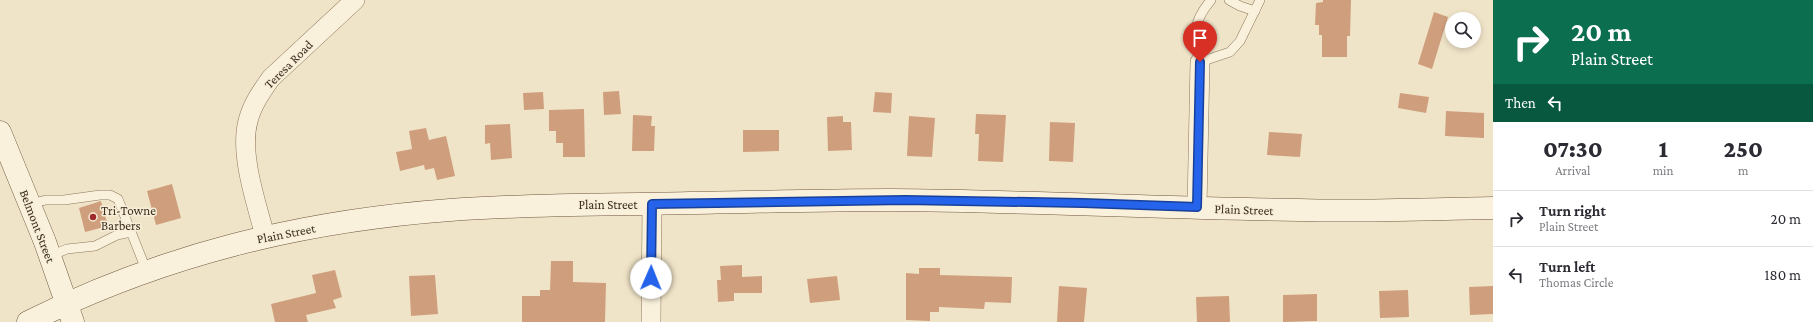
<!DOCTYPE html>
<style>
:root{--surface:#fff;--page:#f7f7f7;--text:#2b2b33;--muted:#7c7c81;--line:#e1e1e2}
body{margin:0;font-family:"Crimson Pro",serif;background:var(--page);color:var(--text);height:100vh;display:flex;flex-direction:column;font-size:15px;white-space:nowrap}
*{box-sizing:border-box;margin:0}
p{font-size:13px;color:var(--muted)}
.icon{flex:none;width:22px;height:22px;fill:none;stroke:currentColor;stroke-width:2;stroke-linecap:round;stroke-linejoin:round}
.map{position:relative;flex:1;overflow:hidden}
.panel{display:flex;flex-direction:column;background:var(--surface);width:320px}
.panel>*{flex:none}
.guide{background:#0b6e4f;color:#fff;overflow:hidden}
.fabs{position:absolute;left:1445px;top:12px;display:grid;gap:8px}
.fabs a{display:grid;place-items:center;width:36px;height:36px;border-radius:50%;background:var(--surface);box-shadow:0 2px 6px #0003;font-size:20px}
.pin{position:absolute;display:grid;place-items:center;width:34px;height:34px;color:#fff;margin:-41px -17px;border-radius:50% 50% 50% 0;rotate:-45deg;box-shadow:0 0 4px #0007}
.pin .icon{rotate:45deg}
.me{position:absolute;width:44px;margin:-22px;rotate:1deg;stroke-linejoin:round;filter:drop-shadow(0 0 3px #0008)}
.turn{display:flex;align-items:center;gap:14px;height:84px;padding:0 12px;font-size:18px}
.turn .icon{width:52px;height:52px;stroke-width:2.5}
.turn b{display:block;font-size:28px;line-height:34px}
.then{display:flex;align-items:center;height:38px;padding:0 12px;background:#0003;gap:8px;font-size:15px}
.eta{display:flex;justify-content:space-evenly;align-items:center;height:68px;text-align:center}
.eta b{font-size:24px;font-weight:800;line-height:28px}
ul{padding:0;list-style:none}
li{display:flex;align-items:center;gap:12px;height:56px;padding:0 12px;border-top:1px solid var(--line)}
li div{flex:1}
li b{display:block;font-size:15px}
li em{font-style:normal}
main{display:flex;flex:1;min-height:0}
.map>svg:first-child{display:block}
.building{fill:#cf9f7d}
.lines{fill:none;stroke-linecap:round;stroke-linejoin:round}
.lane-casing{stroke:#8d765c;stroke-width:10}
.street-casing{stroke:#8d765c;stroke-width:20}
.secondary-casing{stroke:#6f573f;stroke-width:23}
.lane{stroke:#faf1dc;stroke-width:9}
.street{stroke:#faf1dc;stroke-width:19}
.secondary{stroke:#faf1dc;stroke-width:22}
.route-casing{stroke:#184099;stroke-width:10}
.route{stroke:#2563eb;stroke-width:7}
.poi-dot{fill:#9e2a2b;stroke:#f7eed8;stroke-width:1.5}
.labels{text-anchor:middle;stroke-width:3;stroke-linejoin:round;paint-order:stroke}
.street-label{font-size:13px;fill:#3d2e20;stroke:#f7eed8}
.poi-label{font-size:13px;fill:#3d2e20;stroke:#f7eed8;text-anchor:start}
</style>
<main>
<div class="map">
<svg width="1493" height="322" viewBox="0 0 1493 322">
<rect width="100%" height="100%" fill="#f0e4c8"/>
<g class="building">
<path d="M1323 0H1351L1350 36H1347V57H1322V35H1319V25H1315L1316 3 1323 2Z"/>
<path d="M1434 12 1448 17 1432 69 1418 64Z"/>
<path d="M619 91 621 114 604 115 603 92Z"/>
<path d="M543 92 544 109 524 110 523 93Z"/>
<path d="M875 92 892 93 891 113 873 112Z"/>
<path d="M1400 93 1429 97 1426 113 1398 108Z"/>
<path d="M584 109 585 157H563V143H556V131H549V110Z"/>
<path d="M1446 111 1484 113V138L1445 136Z"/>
<path d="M976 114 1006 115 1003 162 978 161 979 134H975Z"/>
<path d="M633 115 652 116 651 126H655L654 151H632Z"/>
<path d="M843 116V122H851L852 150 828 151 827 117Z"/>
<path d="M909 116 935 118 932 157 907 156Z"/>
<path d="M1050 122 1075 123 1073 162 1049 161Z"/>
<path d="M510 124 512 158 491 160 490 143 485 144V125Z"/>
<path d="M426 128 429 140 446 136 455 176 437 180 434 168 425 170 424 165 400 171 396 152 412 149 409 131Z"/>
<path d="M743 130H779V151L743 152Z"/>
<path d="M1269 132 1302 134 1300 157 1267 155Z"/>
<path d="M172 184 181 218 156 225 147 191Z"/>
<path d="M101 201 108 226 85 232 79 208Z"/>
<path d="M551 261H573V282L606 283 605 322H522V296H540V290H550Z"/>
<path d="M742 265V277L762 276V293H734V301L718 302 717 280H721L720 266Z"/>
<path d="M919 268H940V275L1012 277 1011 303 985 302 984 309 939 307V312H930V321L906 320V273L919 274Z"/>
<path d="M335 270 342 297 333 300 336 308 306 315 308 322H275L271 304 316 293 312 275Z"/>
<path d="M435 275 438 314 411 316 409 276Z"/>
<path d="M837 276 840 300 810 303 807 279Z"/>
<path d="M1059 286 1087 288 1084 322H1057Z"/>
<path d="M1493 286V314L1470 315 1469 287Z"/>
<path d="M1408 290 1409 317 1380 318 1379 291Z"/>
<path d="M1317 294V321L1283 322V295Z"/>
<path d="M1229 296 1230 322H1197L1196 297Z"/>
</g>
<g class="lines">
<g class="lane-casing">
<g id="lane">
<path d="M1211 0C1191 24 1195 33 1200 62L1230 52 1240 41 1260 0"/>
<path d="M1229 0 1240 6 1255 11"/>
<path d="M30 204 46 200H64L100 195H110L118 199 147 272"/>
<path d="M50 256 67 249 95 246 117 235 131 232"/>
</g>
</g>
<g class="street-casing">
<g id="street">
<path d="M1197 207 1200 62"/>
<path d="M265 236C257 205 239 154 248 121 252 105 261 92 271 78L355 0"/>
<path d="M651 322 652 204"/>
</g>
</g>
<g class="secondary-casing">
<g id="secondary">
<path d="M0 132 45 242 73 322"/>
<path d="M28 322C162 255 301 221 450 210 530 204 609 205 689 203 756 202 823 200 890 200 1026 201 1163 208 1299 210 1364 212 1428 209 1493 208"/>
</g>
</g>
<use href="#lane" class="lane"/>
<use href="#street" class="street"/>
<use href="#secondary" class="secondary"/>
</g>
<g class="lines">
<g class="route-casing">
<path id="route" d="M651 278 652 204 905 200 1083 203 1197 207 1200 62"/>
</g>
<use href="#route" class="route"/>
</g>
<circle class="poi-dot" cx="93" cy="217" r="4"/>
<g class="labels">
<g class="street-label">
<text transform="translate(288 64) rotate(-45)" y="5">Teresa Road</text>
<text x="608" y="209">Plain Street</text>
<text transform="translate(1244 209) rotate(2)" y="5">Plain Street</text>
<text transform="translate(38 226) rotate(69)" y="5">Belmont Street</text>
<text transform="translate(286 233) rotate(-11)" y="5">Plain Street</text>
</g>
<g class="poi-label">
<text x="101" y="215">Tri-Towne<tspan x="101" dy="15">Barbers</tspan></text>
</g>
</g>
</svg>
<div class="fabs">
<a><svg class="icon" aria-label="search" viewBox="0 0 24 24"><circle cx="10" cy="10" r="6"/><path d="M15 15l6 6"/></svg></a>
</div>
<div class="pin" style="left:1200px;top:62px;background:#d93025"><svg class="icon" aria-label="arrive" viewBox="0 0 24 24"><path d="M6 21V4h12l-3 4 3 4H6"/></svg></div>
<svg class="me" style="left:651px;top:278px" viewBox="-20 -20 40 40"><circle r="19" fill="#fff"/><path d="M0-13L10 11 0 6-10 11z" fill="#2563eb"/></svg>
</div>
<section class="panel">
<div class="guide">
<div class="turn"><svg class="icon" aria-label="right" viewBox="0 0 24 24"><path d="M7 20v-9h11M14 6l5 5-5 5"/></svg><div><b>20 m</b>Plain Street</div></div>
<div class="then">Then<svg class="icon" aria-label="left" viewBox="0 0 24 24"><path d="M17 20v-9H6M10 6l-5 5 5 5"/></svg></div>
</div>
<div class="eta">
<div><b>07:30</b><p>Arrival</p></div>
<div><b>1</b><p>min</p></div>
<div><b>250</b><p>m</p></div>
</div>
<ul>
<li><svg class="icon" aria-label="right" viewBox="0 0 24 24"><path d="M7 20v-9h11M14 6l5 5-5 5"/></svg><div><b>Turn right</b><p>Plain Street</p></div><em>20 m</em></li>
<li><svg class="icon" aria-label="left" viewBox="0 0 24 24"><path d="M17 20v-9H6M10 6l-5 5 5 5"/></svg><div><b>Turn left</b><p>Thomas Circle</p></div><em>180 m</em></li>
</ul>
</section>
</main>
